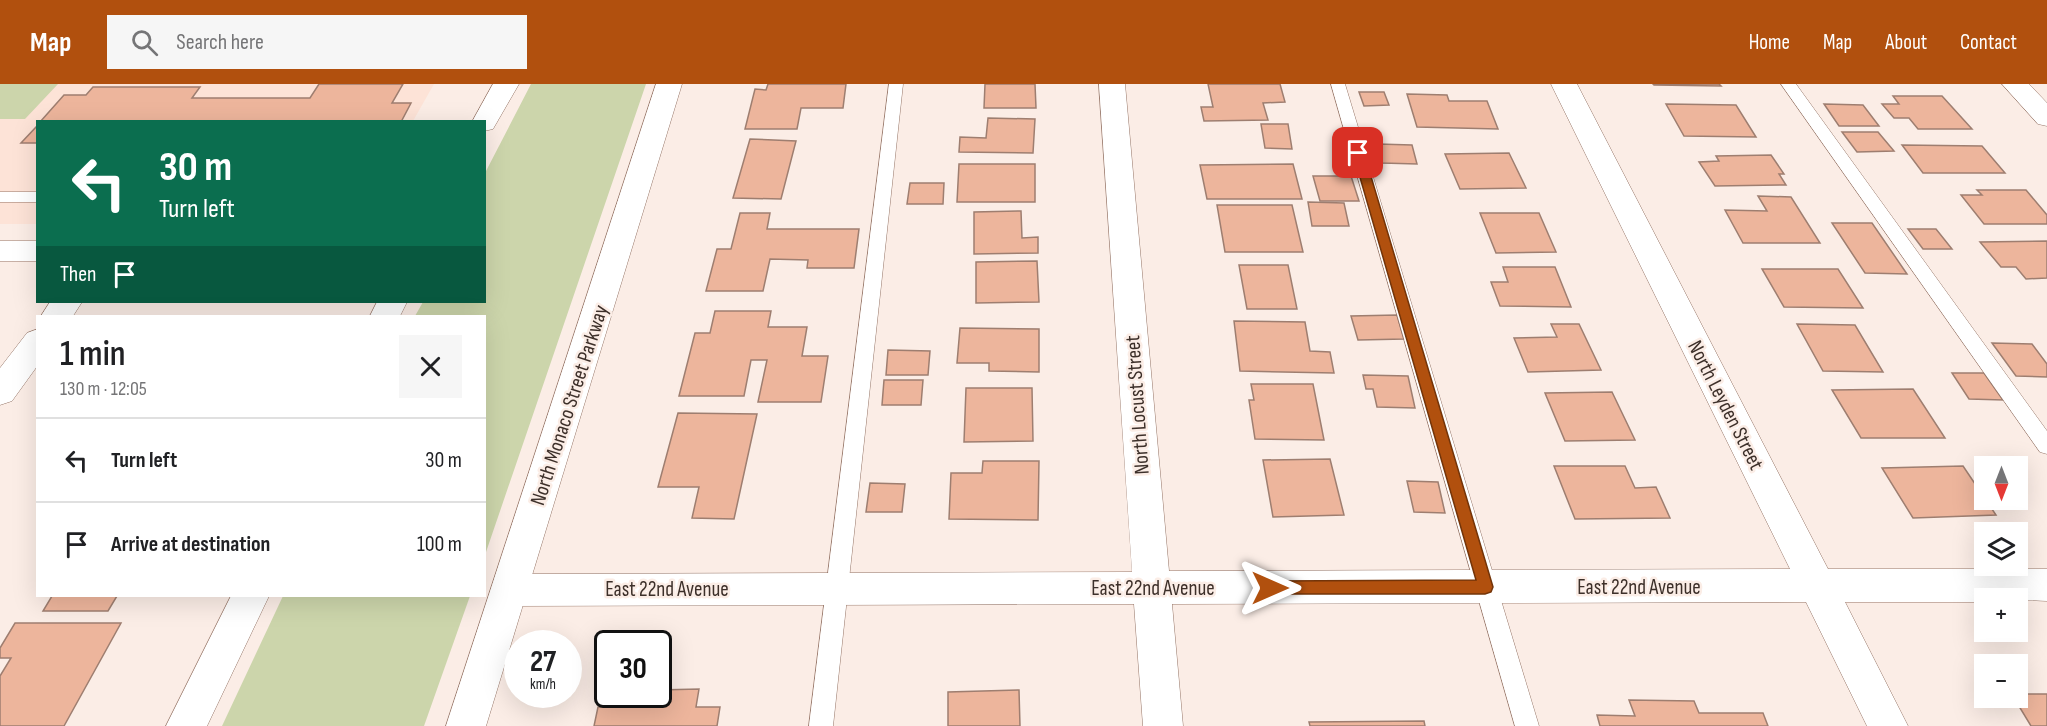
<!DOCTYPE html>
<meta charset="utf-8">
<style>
:root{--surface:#fff;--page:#f6f6f6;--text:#202124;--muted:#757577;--line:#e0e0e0;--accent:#b1500e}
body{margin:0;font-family:"Sofia Sans Condensed",sans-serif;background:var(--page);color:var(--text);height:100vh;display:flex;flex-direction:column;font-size:22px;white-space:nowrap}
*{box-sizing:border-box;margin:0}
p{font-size:20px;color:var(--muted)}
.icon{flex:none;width:33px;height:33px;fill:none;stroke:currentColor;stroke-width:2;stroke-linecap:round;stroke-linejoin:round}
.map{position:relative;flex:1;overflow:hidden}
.sheet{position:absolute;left:36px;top:231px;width:450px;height:282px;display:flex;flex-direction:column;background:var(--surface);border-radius:0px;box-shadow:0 6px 24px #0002}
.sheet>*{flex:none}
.hud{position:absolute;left:36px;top:36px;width:450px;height:183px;border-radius:0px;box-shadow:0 6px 24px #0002;background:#0b6e4f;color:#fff;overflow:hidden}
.needle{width:39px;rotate:180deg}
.controls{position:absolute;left:1974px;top:372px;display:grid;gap:12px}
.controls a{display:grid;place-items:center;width:54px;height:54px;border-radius:0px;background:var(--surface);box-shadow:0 6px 24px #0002;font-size:30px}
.speed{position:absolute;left:504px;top:546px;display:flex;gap:12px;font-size:30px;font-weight:700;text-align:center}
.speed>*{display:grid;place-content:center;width:78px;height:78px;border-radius:50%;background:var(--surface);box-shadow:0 6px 24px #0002;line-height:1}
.speed small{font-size:15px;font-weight:400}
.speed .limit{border:3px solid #111;border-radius:9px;background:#fff;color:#111}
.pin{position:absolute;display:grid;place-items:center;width:51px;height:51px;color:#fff;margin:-26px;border-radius:12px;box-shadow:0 3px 9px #0006}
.me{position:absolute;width:66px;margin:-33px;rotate:90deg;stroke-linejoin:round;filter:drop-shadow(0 0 4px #0008)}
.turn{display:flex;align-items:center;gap:21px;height:126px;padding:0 24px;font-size:27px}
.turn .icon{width:78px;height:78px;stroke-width:2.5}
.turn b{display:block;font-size:42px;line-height:51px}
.then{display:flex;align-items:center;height:57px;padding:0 24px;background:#0003;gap:12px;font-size:22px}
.round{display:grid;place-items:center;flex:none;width:63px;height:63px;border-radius:0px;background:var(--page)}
.head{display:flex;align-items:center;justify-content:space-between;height:102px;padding:0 24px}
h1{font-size:36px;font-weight:600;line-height:45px}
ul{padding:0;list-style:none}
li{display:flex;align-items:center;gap:18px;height:84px;padding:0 24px;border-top:2px solid var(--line)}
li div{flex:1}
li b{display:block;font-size:22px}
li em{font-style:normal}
header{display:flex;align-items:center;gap:36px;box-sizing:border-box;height:84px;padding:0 30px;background:var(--accent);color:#fff}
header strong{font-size:28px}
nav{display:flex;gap:33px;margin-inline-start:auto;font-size:21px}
.search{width:420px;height:54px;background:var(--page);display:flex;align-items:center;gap:15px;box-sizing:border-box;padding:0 21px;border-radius:0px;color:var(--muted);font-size:22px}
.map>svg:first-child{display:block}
.built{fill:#fde3d7}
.green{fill:#ccd5ab}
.building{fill:#edb59c;stroke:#9e7e70;stroke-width:1.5}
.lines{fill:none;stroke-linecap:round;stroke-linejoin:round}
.lane-casing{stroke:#957567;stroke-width:1}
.street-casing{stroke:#957567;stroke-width:1}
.secondary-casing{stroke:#957567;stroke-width:1}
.lane{fill:#fff;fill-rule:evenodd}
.street{fill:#fff;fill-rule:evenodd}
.secondary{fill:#fff;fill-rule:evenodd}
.route{fill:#b1500e;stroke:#733409;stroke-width:1.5}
.labels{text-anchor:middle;stroke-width:5;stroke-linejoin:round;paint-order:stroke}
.street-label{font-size:21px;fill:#3d302a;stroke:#fbede6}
</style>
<header>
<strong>Map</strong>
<div class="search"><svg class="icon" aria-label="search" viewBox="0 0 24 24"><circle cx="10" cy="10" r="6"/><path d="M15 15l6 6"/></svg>Search here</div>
<nav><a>Home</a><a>Map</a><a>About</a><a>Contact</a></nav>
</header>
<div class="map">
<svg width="2047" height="642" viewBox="0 0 2047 642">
<rect width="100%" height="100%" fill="#fbede6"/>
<path class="built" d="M0 0H434L413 37 38 38 37 140H0Z"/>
<g class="green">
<path d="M0 0H58L25 35H0Z"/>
<path d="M531 0H646L485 471 484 232H415L423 218H484L485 89Z"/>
<path d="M283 512H470L424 642H222Z"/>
</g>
<g class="building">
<path d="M319 0H403L392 19H411L401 38H40L64 11H86L93 3H200L192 14H310Z"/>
<path d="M768 0H846L843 24H801L797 45H745L755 5 766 6Z"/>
<path d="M985 0H1035L1036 24H984Z"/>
<path d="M1208 0H1280L1285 18 1263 19 1268 36 1204 37 1201 23H1213Z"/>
<path d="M1653 0H1719L1721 2 1654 1Z"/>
<path d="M1359 8H1384L1389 21 1364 22Z"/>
<path d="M1407 10 1447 11 1449 17H1487L1498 45 1417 43Z"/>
<path d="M1893 12H1942L1972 45H1918L1909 34H1894L1882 20H1899Z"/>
<path d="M1666 20 1736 21 1756 53 1684 52Z"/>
<path d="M1824 20 1863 21 1879 42H1839Z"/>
<path d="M988 34 1035 35 1033 69 959 68 960 53 986 54Z"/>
<path d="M1261 40H1288L1292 65 1265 64Z"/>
<path d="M38 41V59H21Z"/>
<path d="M1842 48H1878L1894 67 1857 68Z"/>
<path d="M750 55 796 57 781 115 733 114Z"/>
<path d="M1377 60 1412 61 1417 80 1382 79Z"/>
<path d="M1902 61 1982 62 2005 89H1923Z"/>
<path d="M1509 69 1526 104 1460 105 1445 70Z"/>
<path d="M1771 71 1784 90H1779L1786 101 1715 102 1699 78 1719 77 1716 72Z"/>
<path d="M959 80H1035V118H957Z"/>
<path d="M1293 80 1302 115H1207L1200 81Z"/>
<path d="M1313 92H1351L1359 117H1320Z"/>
<path d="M910 99H944L943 120H907Z"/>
<path d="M1977 106H2026L2047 131V140H1984L1961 111H1982Z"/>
<path d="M1758 112 1791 113 1820 159H1743L1725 126 1767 127Z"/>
<path d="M1308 118 1344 119 1349 142H1312Z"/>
<path d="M1217 121H1292L1303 168H1225Z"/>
<path d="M1021 127 1022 154 1038 153V169L974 170V128Z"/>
<path d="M740 129H770L767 145H859L854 184H807L808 176 770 175 763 207H706L717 165H731Z"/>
<path d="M1480 129H1539L1556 168 1496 169Z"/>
<path d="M1832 139H1872L1907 190 1865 189Z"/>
<path d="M1908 145H1936L1952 165H1923Z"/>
<path d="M2047 157V194L2026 195 2016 183H2001L1980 158Z"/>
<path d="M1037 177 1039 218 976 219V178Z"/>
<path d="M1239 181H1288L1297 225H1247Z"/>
<path d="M1503 183H1555L1571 223 1500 222 1491 198H1508Z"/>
<path d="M1762 185H1838L1863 224 1784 223Z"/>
<path d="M715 227H771L768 243H807L802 272H828L821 318H758L767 276H751L744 312H679L695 249H710Z"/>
<path d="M1397 231 1404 255 1358 256 1351 232Z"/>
<path d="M1234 237 1305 238 1310 267 1330 268 1334 289 1240 287Z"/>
<path d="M1551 240H1579L1601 286 1528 288 1514 254 1557 253Z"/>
<path d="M1797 240 1855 241 1883 288 1823 287Z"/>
<path d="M960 244 1039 245V288L989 287V279H957Z"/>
<path d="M1992 259 2032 260 2047 280V293L2016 292Z"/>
<path d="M888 266 930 267 928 291H886Z"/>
<path d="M1952 289H1984L2003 316 1969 315Z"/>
<path d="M1363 291 1408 292 1415 324 1377 323 1373 305H1366Z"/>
<path d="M884 296H923L921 321H882Z"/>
<path d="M1251 300H1313L1324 356 1255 355 1249 316H1254Z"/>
<path d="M966 304H1032L1033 357 964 358Z"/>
<path d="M1913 305 1945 354H1861L1832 306Z"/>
<path d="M1612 308 1635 356 1565 357 1545 309Z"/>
<path d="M678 329 757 330 734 435 692 434 699 403H658Z"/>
<path d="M1330 375 1344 431 1273 433 1263 376Z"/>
<path d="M983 377H1039L1038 436 949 435 951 389H982Z"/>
<path d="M1554 382H1625L1635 404 1656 403 1670 434 1575 435Z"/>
<path d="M1963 382 1996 431 1913 434 1882 384Z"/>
<path d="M1407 397 1438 398 1445 429 1414 428Z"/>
<path d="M870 399 905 400 902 428H866Z"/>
<path d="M52 512H117L108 527H43Z"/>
<path d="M15 539H121L64 642H0V592L11 574H0V564Z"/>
<path d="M699 605 696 623H720L717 642H594L598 623 645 622 648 610H658V606Z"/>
<path d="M1019 606 1020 642H948V608Z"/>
<path d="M2018 610H2047V642H2031L2014 614H2018Z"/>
<path d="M1629 616 1694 617 1699 629H1763L1768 642H1600L1597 631 1635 632Z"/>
<path d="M1424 637 1425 642H1310L1309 638Z"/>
</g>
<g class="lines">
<g class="lane-casing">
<g id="lane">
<path d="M889 0H903L833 642H809Z"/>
<path d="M1331 0H1345L1539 642H1515Z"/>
<path d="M1781 0H1796L2047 347V370L2040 368Z"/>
<rect x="0" y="108" width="38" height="10"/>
</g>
</g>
<g class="street-casing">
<g id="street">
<path d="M1099 0H1125L1169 487 1790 485 1551 0H1577L1828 485H2047V517L1984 514V518H1845L1908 642H1867L1806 518 1172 520 1183 642H1143L1134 520 511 522 498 518 492 506 498 494 511 490 1132 488Z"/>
<path d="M2002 0H2029L2047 19V42L2038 40Z"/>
<rect x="0" y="157" width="38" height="20"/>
<path d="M50 218H82L73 232H41Z"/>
<path d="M38 245V281L12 317 0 321V284L27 249Z"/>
</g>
</g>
<g class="secondary-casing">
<g id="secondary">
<path d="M493 0H519L493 45 484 47V38H472Z"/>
<path d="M656 0H682L486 642H446Z"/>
<path d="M377 218H407L400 232H370Z"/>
<path d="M231 512H269L207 642H166Z"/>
</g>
</g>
<use href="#lane" class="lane"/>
<use href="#street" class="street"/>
<use href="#secondary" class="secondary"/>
</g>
<path class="route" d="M1358 65 1364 69 1493 503 1491 508 1485 510H1270L1265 508 1263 504 1265 499 1270 497 1476 496 1353 69Z"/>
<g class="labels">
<g class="street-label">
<text transform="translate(569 321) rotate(-72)" y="7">North Monaco Street Parkway</text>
<text transform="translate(1137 321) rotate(-94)" y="7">North Locust Street</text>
<text transform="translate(1726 321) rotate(63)" y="7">North Leyden Street</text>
<text x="1639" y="510">East 22nd Avenue</text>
<text x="1153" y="511">East 22nd Avenue</text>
<text x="667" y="512">East 22nd Avenue</text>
</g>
</g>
</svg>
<div class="controls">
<a><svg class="needle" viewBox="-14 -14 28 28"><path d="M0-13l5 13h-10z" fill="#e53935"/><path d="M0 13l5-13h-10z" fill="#757577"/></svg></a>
<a><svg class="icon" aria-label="layers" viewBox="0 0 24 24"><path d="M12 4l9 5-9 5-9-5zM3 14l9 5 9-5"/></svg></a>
<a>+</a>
<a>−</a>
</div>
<div class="speed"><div>27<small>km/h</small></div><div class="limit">30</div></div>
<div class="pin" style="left:1358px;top:69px;background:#d93025"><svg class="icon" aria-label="arrive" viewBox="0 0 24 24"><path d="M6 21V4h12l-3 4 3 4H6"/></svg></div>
<svg class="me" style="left:1270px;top:504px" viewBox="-20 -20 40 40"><path d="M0-17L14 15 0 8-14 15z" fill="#b1500e" stroke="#fff" stroke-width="4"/></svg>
<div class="hud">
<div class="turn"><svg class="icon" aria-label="left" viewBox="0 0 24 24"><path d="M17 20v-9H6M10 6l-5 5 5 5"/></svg><div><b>30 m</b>Turn left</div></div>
<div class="then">Then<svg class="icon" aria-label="arrive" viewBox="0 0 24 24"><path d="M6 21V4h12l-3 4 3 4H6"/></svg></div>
</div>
<section class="sheet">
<div class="head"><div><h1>1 min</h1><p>130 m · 12:05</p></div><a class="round"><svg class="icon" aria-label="close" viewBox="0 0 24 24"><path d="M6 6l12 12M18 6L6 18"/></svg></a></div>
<ul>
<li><svg class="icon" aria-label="left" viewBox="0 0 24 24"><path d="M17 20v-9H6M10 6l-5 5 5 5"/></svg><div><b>Turn left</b></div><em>30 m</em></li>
<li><svg class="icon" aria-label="arrive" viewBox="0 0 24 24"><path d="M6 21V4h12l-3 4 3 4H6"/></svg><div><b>Arrive at destination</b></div><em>100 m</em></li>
</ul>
</section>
</div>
